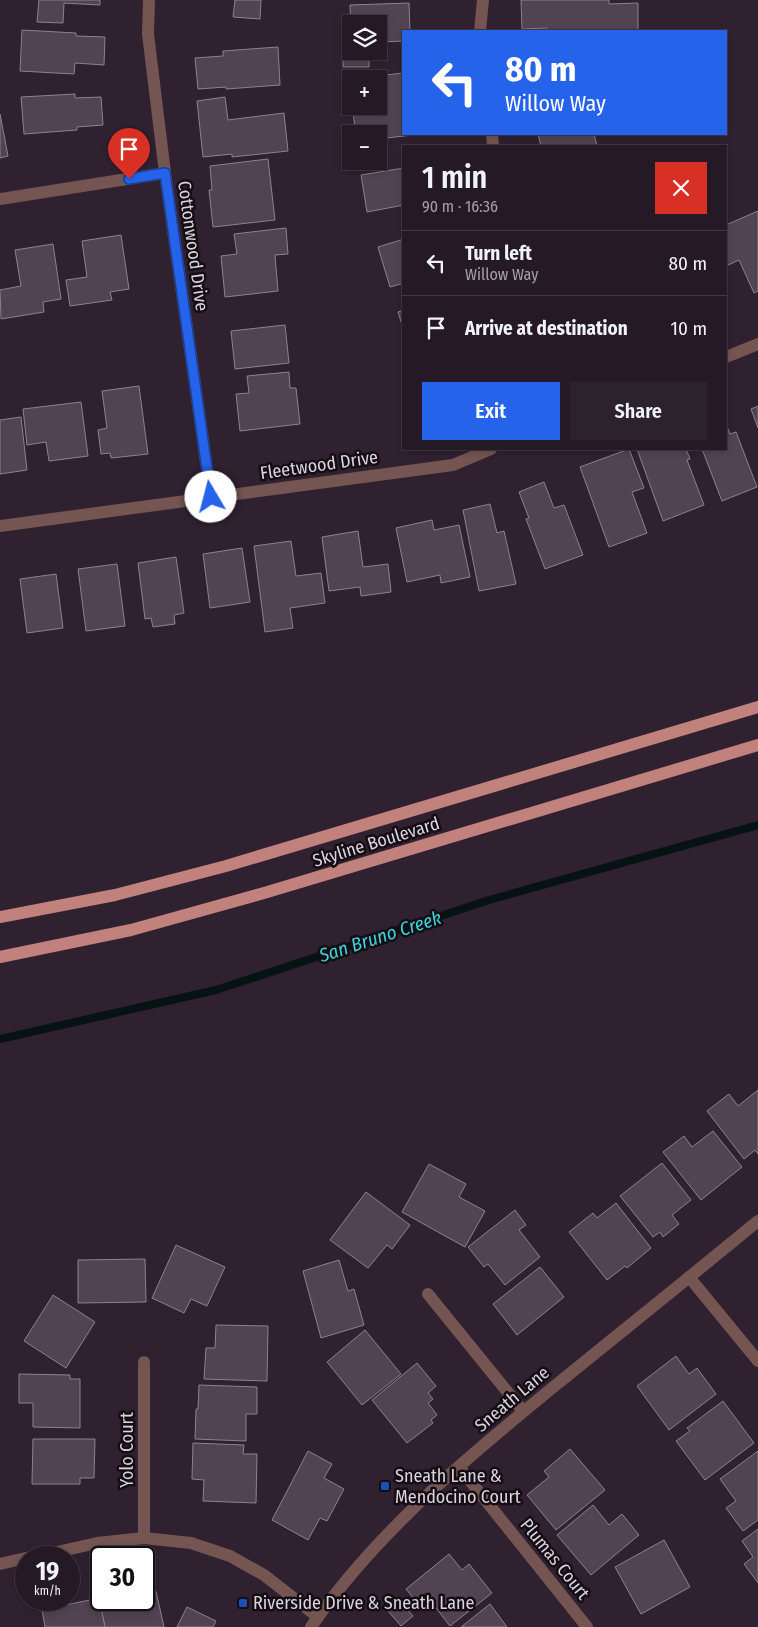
<!DOCTYPE html>
<meta charset="utf-8">
<style>
:root{--surface:#241924;--page:#2c222c;--text:#f1f3f6;--muted:#a3a0a6;--line:#413841;--accent:#2563eb}
body{margin:0;font-family:"Fira Sans Condensed",sans-serif;background:var(--page);color:var(--text);height:100vh;display:flex;flex-direction:column;font-size:19px;white-space:nowrap}
*{box-sizing:border-box;margin:0}
p{font-size:16px;color:var(--muted)}
.icon{flex:none;width:28px;height:28px;fill:none;stroke:currentColor;stroke-width:2;stroke-linecap:round;stroke-linejoin:round}
.map{position:relative;flex:1;overflow:hidden}
.sheet{position:absolute;left:402px;top:145px;width:325px;height:305px;display:flex;flex-direction:column;background:var(--surface);border-radius:0px;box-shadow:0 2px 8px #0003,0 0 0 1px var(--line)}
.sheet>*{flex:none}
.top-card{position:absolute;left:402px;top:30px;width:325px;height:105px;border-radius:0px;box-shadow:0 2px 8px #0003,0 0 0 1px var(--line);background:#2563eb;color:#fff;overflow:hidden}
.buttons{position:absolute;left:342px;top:15px;display:grid;gap:10px}
.buttons a{display:grid;place-items:center;width:45px;height:45px;border-radius:0px;background:var(--surface);box-shadow:0 2px 8px #0003,0 0 0 1px var(--line);font-size:25px}
.speed{position:absolute;left:15px;top:1546px;display:flex;gap:10px;font-size:25px;font-weight:700;text-align:center}
.speed>*{display:grid;place-content:center;width:65px;height:65px;border-radius:50%;background:var(--surface);box-shadow:0 2px 8px #0003,0 0 0 1px var(--line);line-height:1}
.speed small{font-size:12px;font-weight:400}
.speed .limit{border:2px solid #111;border-radius:8px;background:#fff;color:#111}
.pin{position:absolute;display:grid;place-items:center;width:42px;height:42px;color:#fff;margin:-51px -21px;border-radius:50% 50% 50% 0;rotate:-45deg;box-shadow:0 0 5px #0007}
.pin .icon{rotate:45deg}
.me{position:absolute;width:55px;margin:-28px;rotate:352deg;stroke-linejoin:round;filter:drop-shadow(0 0 4px #0008)}
.turn{display:flex;align-items:center;gap:18px;height:105px;padding:0 20px;font-size:22px}
.turn .icon{width:65px;height:65px;stroke-width:2.5}
.turn b{display:block;font-size:35px;line-height:42px}
.round{display:grid;place-items:center;flex:none;width:52px;height:52px;border-radius:0px;background:var(--page)}
.overview{display:flex;align-items:center;justify-content:space-between;height:85px;padding:0 20px}
h1{font-size:30px;font-weight:600;line-height:38px}
.button{display:flex;gap:10px;margin-top:auto;padding:10px 20px}
.button a{flex:1;height:58px;border-radius:0px;background:var(--accent);color:#fff;font-size:20px;font-weight:600;line-height:58px;text-align:center}
.button a+a{background:var(--page);color:var(--text)}
ul{padding:0;list-style:none}
li{display:flex;align-items:center;gap:15px;height:65px;padding:0 20px;border-top:1px solid var(--line)}
li div{flex:1}
li b{display:block;font-size:19px}
li em{font-style:normal}
.map>svg:first-child{display:block}
.lines{fill:none;stroke-linecap:round;stroke-linejoin:round}
.stream{stroke:#061213;stroke-width:8}
.building{fill:#524353;stroke:#907f91}
.minor{stroke:#745552;stroke-width:12}
.major{stroke:#c1817c;stroke-width:12}
.route-casing{stroke:#184099;stroke-width:12}
.route{stroke:#2563eb;stroke-width:9}
.transit-dot{fill:#1a4fb4;stroke:#140e14;stroke-width:2}
.labels{text-anchor:middle;stroke-width:5;stroke-linejoin:round;paint-order:stroke}
.street-label{font-size:18px;fill:#ddd3dd;stroke:#140e14}
.poi-label{font-size:18px;fill:#ddd3dd;stroke:#140e14;text-anchor:start}
.water-label{font-size:19px;font-style:italic;fill:#3bd6db;stroke:#140e14}
</style>
<div class="map">
<svg width="758" height="1627" viewBox="0 0 758 1627">
<rect width="100%" height="100%" fill="#302130"/>
<g class="lines">
<path class="stream" d="M0 1039 216 990 489 900 758 825"/>
</g>
<g class="building">
<path d="M39 0H100V5L64 3 63 23 37 22Z"/>
<path d="M235 0H261L260 19 233 17Z"/>
<path d="M521 0H609V4L638 3V31H547V28L522 29Z"/>
<path d="M409 3 410 31H404V41L379 42V24H351V51H369V67H343V37H351L350 5Z"/>
<path d="M22 30 76 33V36L105 37 104 65 75 63 74 74 20 71Z"/>
<path d="M278 47 280 85 226 89V87L198 89 195 58 223 56V51Z"/>
<path d="M404 73V134L412 135 379 139V134H356L352 106H379V79H366V77Z"/>
<path d="M75 94V98L101 97 103 125 77 127V130L24 134 21 97Z"/>
<path d="M225 97 228 120 284 113 288 151 232 157V154L203 157 197 101Z"/>
<path d="M0 114 8 156 0 158Z"/>
<path d="M538 134H594L597 146H541Z"/>
<path d="M268 159 275 220 213 227 209 190H212L210 166Z"/>
<path d="M404 168V205L367 212 361 175Z"/>
<path d="M758 211V291L754 293 739 260 726 266V225Z"/>
<path d="M286 228 288 254 275 255 278 291 225 297 221 256 237 254 234 234Z"/>
<path d="M121 235 129 289 110 292 112 300 70 306 66 280 87 277 82 241Z"/>
<path d="M404 239V283L390 287 378 247Z"/>
<path d="M53 244 61 299 43 302 44 312 1 319 0 290 21 286 15 250Z"/>
<path d="M404 310V331L398 312Z"/>
<path d="M285 325 289 363 235 369 231 331Z"/>
<path d="M289 372 290 388H296L300 424 240 431 236 394 249 393 247 376Z"/>
<path d="M139 386 148 454 111 458 110 453 101 454 98 430 107 428 102 391Z"/>
<path d="M81 402 88 456 49 461 46 442 27 445 23 409Z"/>
<path d="M758 406V428L751 409Z"/>
<path d="M21 417 27 470 0 474V420Z"/>
<path d="M726 424 730 434 736 432 757 487 722 501 702 449H726Z"/>
<path d="M629 449 644 488 632 492 647 533 609 547 580 467Z"/>
<path d="M637 449H686L690 459 687 460 704 505 663 521Z"/>
<path d="M544 482 554 508 564 505 583 555 545 569 526 519 529 518 519 492Z"/>
<path d="M490 504 497 533 504 531 516 584 479 591 463 510Z"/>
<path d="M432 520 434 530 459 525 470 577 441 583 440 575 407 582 396 528Z"/>
<path d="M358 531 363 567 388 564 391 592 361 596 360 587 329 591 322 537Z"/>
<path d="M291 541 296 576 321 573 325 603 290 608 293 628 265 632 254 546Z"/>
<path d="M242 548 250 602 210 608 203 554Z"/>
<path d="M176 557 184 613 174 615 175 624 153 627 151 618 145 619 138 563Z"/>
<path d="M117 564 125 626 86 631 78 569Z"/>
<path d="M56 574 63 628 27 633 20 579Z"/>
<path d="M758 1090V1154L755 1150 744 1159 707 1111 729 1094 738 1106Z"/>
<path d="M713 1131 742 1167 701 1200 663 1152 684 1136 692 1147Z"/>
<path d="M662 1163 691 1200 672 1215 679 1224 663 1237 660 1232 653 1237 620 1196Z"/>
<path d="M429 1164 466 1184 459 1197 485 1211 465 1247 402 1212Z"/>
<path d="M366 1192 410 1225 392 1249 387 1245 368 1268 330 1240Z"/>
<path d="M616 1203 651 1248 627 1268 625 1266 607 1280 569 1232 593 1213 597 1218Z"/>
<path d="M515 1210 526 1225 519 1230 540 1257 505 1285 488 1264 484 1267 468 1247Z"/>
<path d="M176 1245 225 1267 207 1306 191 1299 184 1313 152 1298Z"/>
<path d="M145 1259 146 1302 78 1303V1260Z"/>
<path d="M339 1260 348 1291 354 1289 364 1325 321 1338 303 1271Z"/>
<path d="M540 1267 564 1297 517 1335 493 1304Z"/>
<path d="M53 1295 95 1322 66 1368 24 1341Z"/>
<path d="M216 1325 268 1326 267 1381 204 1379 206 1348H215Z"/>
<path d="M365 1330 401 1374 362 1405 327 1362Z"/>
<path d="M676 1356 689 1374 697 1368 716 1394 669 1430 637 1386Z"/>
<path d="M417 1363 436 1386 428 1393 433 1399 428 1403 437 1415 431 1420 433 1423 407 1443 372 1400Z"/>
<path d="M19 1374 70 1375V1379H80V1428L33 1427V1403H19Z"/>
<path d="M199 1385 257 1387V1414H246V1441L195 1439 196 1409H198Z"/>
<path d="M723 1401 754 1443 705 1480 676 1441 690 1431 687 1428Z"/>
<path d="M33 1439H95L94 1478H80V1484H32Z"/>
<path d="M193 1443 244 1445 243 1454H257L256 1503 203 1501 204 1480 192 1479Z"/>
<path d="M570 1449 605 1490 556 1530 527 1495 549 1477 544 1471Z"/>
<path d="M308 1451 332 1464 324 1478 344 1489 327 1521 320 1518 308 1540 272 1520Z"/>
<path d="M758 1451V1520L743 1531 726 1508 736 1501 720 1479Z"/>
<path d="M593 1505 609 1525 622 1514 639 1535 591 1575 557 1535Z"/>
<path d="M758 1529V1583L744 1564 753 1557 742 1541Z"/>
<path d="M664 1540 690 1587 641 1614 615 1567Z"/>
<path d="M449 1554 462 1570 469 1564 492 1593 450 1626 433 1604 424 1611 406 1589Z"/>
<path d="M156 1591 164 1627H105L99 1599 144 1600V1594Z"/>
<path d="M99 1598 105 1627H45L42 1610Z"/>
<path d="M400 1601 413 1616 401 1626 388 1611Z"/>
<path d="M490 1604 507 1627H461Z"/>
<path d="M187 1607 216 1621 213 1627H177Z"/>
</g>
<g class="lines">
<g class="minor">
<path d="M149 0 148 34 165 173 211 497"/>
<path d="M480 31 483 0"/>
<path d="M492 134 493 146"/>
<path d="M0 199 165 173"/>
<path d="M726 357 758 344"/>
<path d="M0 526 453 465 491 449"/>
<path d="M689 1277 758 1361"/>
<path d="M428 1294 523 1411"/>
<path d="M459 1467 587 1627"/>
<path d="M144 1538V1362"/>
<path d="M30 1558 97 1543 144 1538 191 1543 230 1556 264 1575 318 1617"/>
<path d="M0 1564 26 1558"/>
<path d="M311 1627C378 1529 476 1450 567 1376 631 1324 695 1273 758 1221"/>
</g>
<g class="major">
<path d="M0 917 115 895 226 866 758 707"/>
<path d="M0 957 131 930 264 893 758 745"/>
</g>
</g>
<g class="lines">
<g class="route-casing">
<path id="route" d="M129 179 165 173 211 497"/>
</g>
<use href="#route" class="route"/>
</g>
<g class="transit-dot">
<rect x="380" y="1481" width="10" height="10" rx="2.5"/>
<rect x="238" y="1598" width="10" height="10" rx="2.5"/>
</g>
<g class="labels">
<g class="street-label">
<text transform="translate(193 246) rotate(82)" y="6">Cottonwood Drive</text>
<text transform="translate(319 465) rotate(-8)" y="6">Fleetwood Drive</text>
<text transform="translate(376 842) rotate(-17)" y="6">Skyline Boulevard</text>
<text transform="translate(512 1399) rotate(-40)" y="6">Sneath Lane</text>
<text transform="translate(127 1450) rotate(-90)" y="6">Yolo Court</text>
<text transform="translate(555 1559) rotate(51)" y="6">Plumas Court</text>
</g>
<g class="poi-label">
<text x="395" y="1482">Sneath Lane &amp;<tspan x="395" dy="21">Mendocino Court</tspan></text>
<text x="253" y="1609">Riverside Drive &amp; Sneath Lane</text>
</g>
<g class="water-label">
<text transform="translate(380 936) rotate(-18)" y="7">San Bruno Creek</text>
</g>
</g>
</svg>
<div class="buttons">
<a><svg class="icon" aria-label="layers" viewBox="0 0 24 24"><path d="M12 4l9 5-9 5-9-5zM3 14l9 5 9-5"/></svg></a>
<a>+</a>
<a>−</a>
</div>
<div class="speed"><div>19<small>km/h</small></div><div class="limit">30</div></div>
<div class="pin" style="left:129px;top:179px;background:#d93025"><svg class="icon" aria-label="arrive" viewBox="0 0 24 24"><path d="M6 21V4h12l-3 4 3 4H6"/></svg></div>
<svg class="me" style="left:211px;top:497px" viewBox="-20 -20 40 40"><circle r="19" fill="#fff"/><path d="M0-13L10 11 0 6-10 11z" fill="#2563eb"/></svg>
<div class="top-card">
<div class="turn"><svg class="icon" aria-label="left" viewBox="0 0 24 24"><path d="M17 20v-9H6M10 6l-5 5 5 5"/></svg><div><b>80 m</b>Willow Way</div></div>
</div>
<section class="sheet">
<div class="overview"><div><h1>1 min</h1><p>90 m · 16:36</p></div><a class="round" style="background:#d93025;color:#fff"><svg class="icon" aria-label="close" viewBox="0 0 24 24"><path d="M6 6l12 12M18 6L6 18"/></svg></a></div>
<ul>
<li><svg class="icon" aria-label="left" viewBox="0 0 24 24"><path d="M17 20v-9H6M10 6l-5 5 5 5"/></svg><div><b>Turn left</b><p>Willow Way</p></div><em>80 m</em></li>
<li><svg class="icon" aria-label="arrive" viewBox="0 0 24 24"><path d="M6 21V4h12l-3 4 3 4H6"/></svg><div><b>Arrive at destination</b></div><em>10 m</em></li>
</ul>
<div class="button"><a>Exit</a><a>Share</a></div>
</section>
</div>
